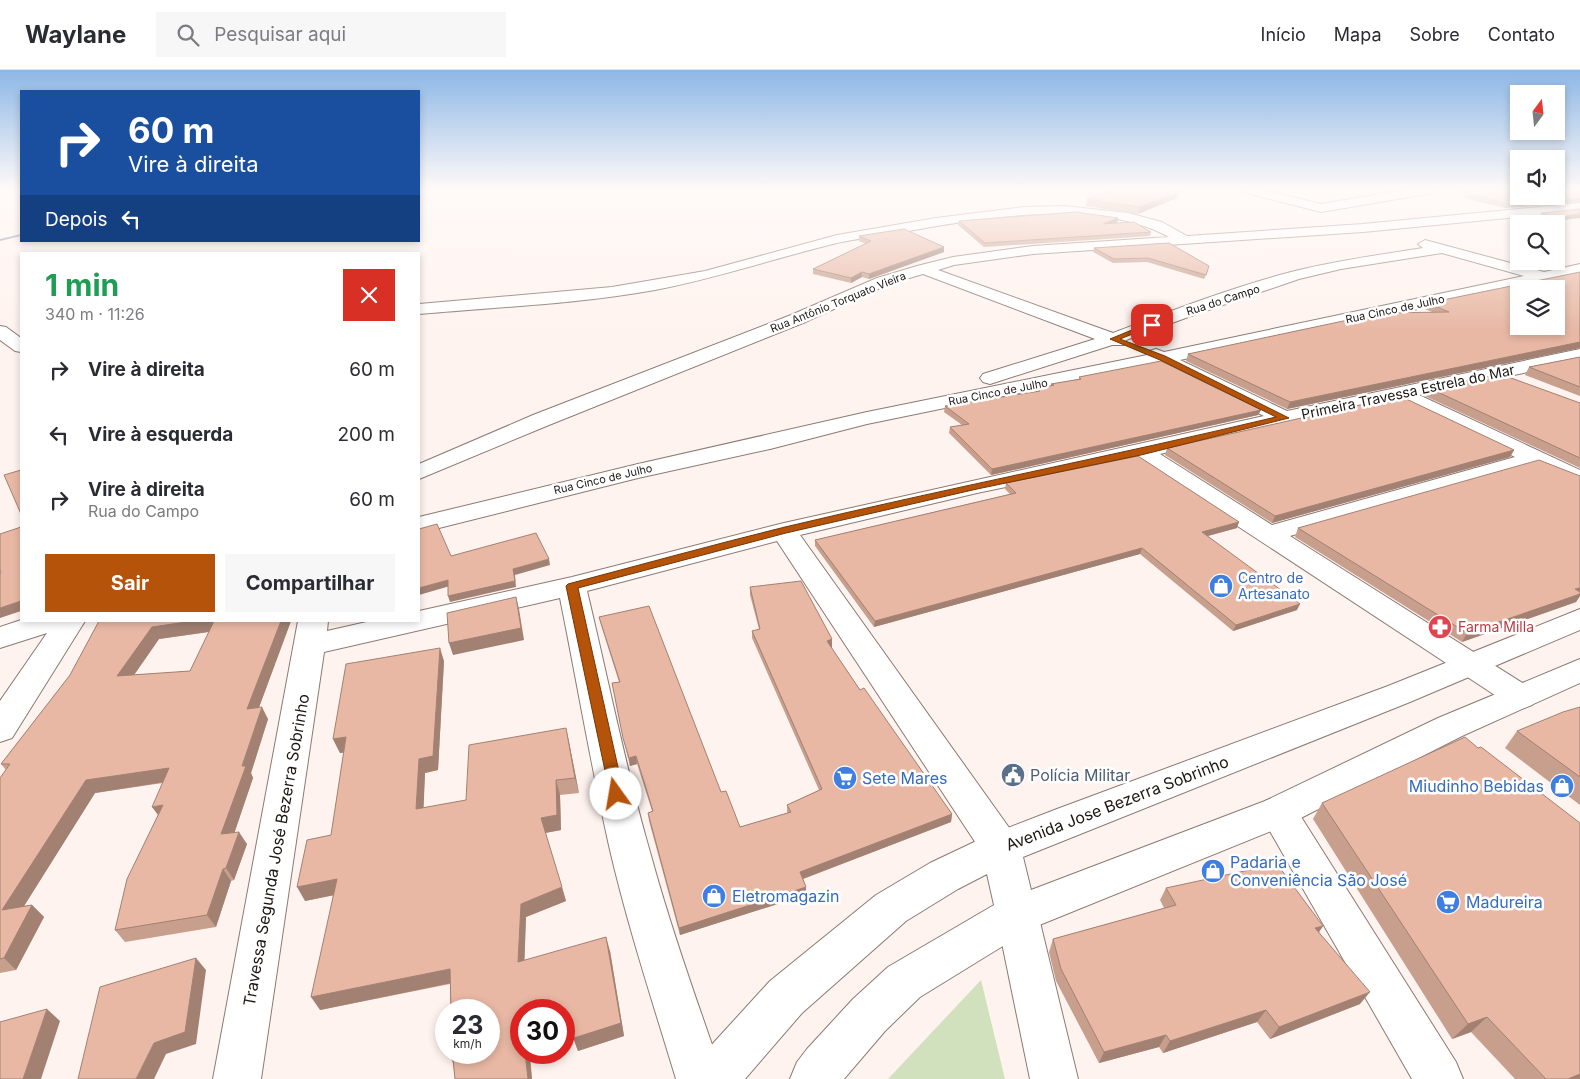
<!DOCTYPE html>
<html lang="pt">
<meta charset="utf-8">
<style>
:root{--surface:#fff;--page:#f7f7f7;--text:#2b2b33;--muted:#7c7c81;--line:#e1e1e2;--accent:#b45309}
body{margin:0;font-family:Inter,sans-serif;background:var(--page);color:var(--text);height:100vh;display:flex;flex-direction:column;font-size:19px;white-space:nowrap}
*{box-sizing:border-box;margin:0}
p{font-size:16px;color:var(--muted)}
.icon{flex:none;width:28px;height:28px;fill:none;stroke:currentColor;stroke-width:2;stroke-linecap:round;stroke-linejoin:round}
.map{position:relative;flex:1;overflow:hidden}
.side{position:absolute;left:20px;top:182px;width:400px;height:370px;display:flex;flex-direction:column;background:var(--surface);border-radius:0px;box-shadow:0 2px 8px #0003}
.side>*{flex:none}
.banner{position:absolute;left:20px;top:20px;width:400px;height:152px;border-radius:0px;box-shadow:0 2px 8px #0003;background:#1a4fa0;color:#fff;overflow:hidden}
.needle{width:32px;rotate:15deg}
.tools{position:absolute;left:1510px;top:15px;display:grid;gap:10px}
.tools a{display:grid;place-items:center;width:55px;height:55px;border-radius:0px;background:var(--surface);box-shadow:0 2px 8px #0003;font-size:25px}
.speed{position:absolute;left:435px;top:929px;display:flex;gap:10px;font-size:25px;font-weight:700;text-align:center}
.speed>*{display:grid;place-content:center;width:65px;height:65px;border-radius:50%;background:var(--surface);box-shadow:0 2px 8px #0003;line-height:1}
.speed small{font-size:12px;font-weight:400}
.speed .limit{border:8px solid #d22;background:#fff;color:#111}
.pin{position:absolute;display:grid;place-items:center;width:42px;height:42px;color:#fff;margin:-21px;border-radius:10px;box-shadow:0 2px 8px #0006}
.me{position:absolute;width:55px;margin:-28px;rotate:347deg;stroke-linejoin:round;filter:drop-shadow(0 0 4px #0008)}
.turn{display:flex;align-items:center;gap:18px;height:105px;padding:0 25px;font-size:22px}
.turn .icon{width:65px;height:65px;stroke-width:2.5}
.turn b{display:block;font-size:35px;line-height:42px}
.then{display:flex;align-items:center;height:48px;padding:0 25px;background:#0003;gap:10px;font-size:19px}
.round{display:grid;place-items:center;flex:none;width:52px;height:52px;border-radius:0px;background:var(--page)}
.head{display:flex;align-items:center;justify-content:space-between;height:85px;padding:0 25px}
h1{font-size:30px;font-weight:700;line-height:38px;color:#1e9e55}
.button{display:flex;gap:10px;margin-top:auto;padding:10px 25px}
.button a{flex:1;height:58px;border-radius:0px;background:var(--accent);color:#fff;font-size:20px;font-weight:700;line-height:58px;text-align:center}
.button a+a{background:var(--page);color:var(--text)}
ul{padding:0;list-style:none}
li{display:flex;align-items:center;gap:15px;height:65px;padding:0 25px}
li div{flex:1}
li b{display:block;font-size:19px}
li em{font-style:normal}
header{display:flex;align-items:center;gap:30px;box-sizing:border-box;height:70px;padding:0 25px;background:var(--surface);border-bottom:1px solid var(--line)}
header strong{font-size:24px}
nav{display:flex;gap:28px;margin-inline-start:auto;font-size:18px}
.search{width:350px;height:45px;background:var(--page);display:flex;align-items:center;gap:12px;box-sizing:border-box;padding:0 18px;border-radius:0px;color:var(--muted);font-size:19px}
.map>svg:first-child{display:block}
.green{fill:#d1e1be}
.lines{fill:none;stroke-linecap:round;stroke-linejoin:round}
.stream{fill:#7c8aa5;fill-rule:evenodd}
.street-casing{stroke:#8b7a73;stroke-width:2}
.secondary-casing{stroke:#8b7a73;stroke-width:2}
.street{fill:#fff;fill-rule:evenodd}
.secondary{fill:#fff;fill-rule:evenodd}
.wall{fill:#c89e8d;fill-rule:evenodd}
.shaded-wall{fill:#a28173}
.building{fill:#e8b8a4;stroke:#a28173;fill-rule:evenodd}
.route{fill:#b45309;stroke:#753606}
.labels{text-anchor:middle;stroke-width:5;stroke-linejoin:round;paint-order:stroke}
.far-street-label{font-size:11px;fill:#1d1714;stroke:#fff}
.street-label{font-size:14px;fill:#1d1714;stroke:#fff}
.shop-label{font-size:14px;fill:#366cbe;stroke:#fff;text-anchor:start}
.health-label{font-size:14px;fill:#be3a42;stroke:#fff;text-anchor:start}
.near-service-label{font-size:16px;fill:#4e5e75;stroke:#fff;text-anchor:start}
.near-shop-label{font-size:16px;fill:#366cbe;stroke:#fff;text-anchor:start}
.near-street-label{font-size:16px;fill:#1d1714;stroke:#fff}
</style>
<header>
<strong>Waylane</strong>
<div class="search"><svg class="icon" aria-label="search" viewBox="0 0 24 24"><circle cx="10" cy="10" r="6"/><path d="M15 15l6 6"/></svg>Pesquisar aqui</div>
<nav><a>Início</a><a>Mapa</a><a>Sobre</a><a>Contato</a></nav>
</header>
<div class="map">
<svg width="1580" height="1009" viewBox="0 0 1580 1009">
<rect width="100%" height="100%" fill="#fff3ef"/>
<path class="green" d="M981 910 1005 1009H888Z"/>
<g class="lines">
<path class="stream" d="M21 164V166L0 171V169Z"/>
<g class="street-casing">
<g id="street">
<path d="M1240 119H1260L1321 134 1411 119H1439L1433 123 1321 142 1242 122Z"/>
<path d="M1580 133V141L1363 162 1033 184 954 195 938 200 1113 263C1171 241 1230 218 1291 202 1334 191 1378 185 1423 178L1418 174 1425 170 1544 202 1580 194V204L1180 290 1287 341 1580 279V291L1419 325 1580 400V416L1534 396 1290 466 1532 619 1537 627 1532 635 1521 639 1510 635 1137 390 977 423 800 465 1015 766 1020 778 1015 790 1001 795 987 790 777 471 587 521C608 608 625 696 650 782 671 859 698 934 724 1009H676C653 933 628 857 610 780 591 696 577 612 560 528L324 582 261 1009H213L298 551H328L327 561 371 551H419V541L572 507 784 453 1264 346 1160 294 867 354 770 379 638 408 419 463V447L638 394 867 342 1147 285 1149 281 1156 279 1164 282 1524 206 1442 183 1341 199 1299 209 1191 246 1126 270 1124 275H1112L990 314 983 312 980 308 983 304 1095 269 923 204 889 214 803 253 549 355 419 409V394L533 345 791 245 877 208 917 196 953 187 1033 176 1169 167C1098 128 985 147 909 161 885 165 861 168 837 173 776 188 717 208 655 220 578 234 498 237 419 244V234L612 217 705 201 837 165 936 148 1024 137 1065 136 1128 143 1162 152 1187 166 1363 154ZM1397 330 1515 387 1272 455 1160 384Z"/>
<path d="M0 256 6 257 21 268V282L15 281 0 270Z"/>
<path d="M21 550 85 551 12 668 0 672V631L47 563 0 578V557Z"/>
<path d="M1278 727 1291 731 1456 992 1463 1009H1412L1259 742 1265 731Z"/>
<path d="M1017 825 1032 830 1038 844 1078 1009H1030L996 844 1002 830Z"/>
</g>
</g>
<g class="secondary-casing">
<path id="secondary" d="M1580 539V560L1410 632 1023 787 1031 820 1265 731 1438 648 1580 589V613L1462 666 1291 753 1032 858 920 927 885 961 844 1009H790L797 992 807 979 853 929 888 897 994 835 987 804 958 819 906 851 802 943 745 1009H689L696 992 770 911 876 825 930 793 987 766 1057 739 1388 616Z"/>
</g>
<use href="#street" class="street"/>
<use href="#secondary" class="secondary"/>
</g>
<g class="wall">
<path d="M1457 119H1580V132L1505 138 1464 128 1465 122Z"/>
<path d="M1177 128 1138 144 1086 136 1087 129Z"/>
<path d="M1580 139 1556 151 1539 147 1541 143Z"/>
<path d="M1118 148V152L1114 153 1151 162 1150 166 984 177 958 155 959 151Z"/>
<path d="M859 166 944 182 869 209 862 207 851 213 813 204V199L866 174 859 171Z"/>
<path d="M1169 173 1208 201 1204 209 1147 192 1113 193 1093 182 1094 178Z"/>
<path d="M1580 202V278L1287 339 1186 291 1188 284 1432 242 1425 239 1428 233Z"/>
<path d="M1580 287V326L1525 305 1529 297Z"/>
<path d="M1079 307 1261 340 1258 345 991 405 949 363 950 357 962 355 944 342 945 336 1036 322V319L1051 316V314L1079 309Z"/>
<path d="M1429 318 1580 333V398L1425 326Z"/>
<path d="M1167 378 1514 380 1510 387 1272 453 1165 385Z"/>
<path d="M1580 406V526L1576 532 1462 572 1295 467 1298 458Z"/>
<path d="M1006 413 1237 458 1208 466 1297 540 1233 561 1140 484 874 557 815 476V470L1010 424 1005 419Z"/>
<path d="M750 517 832 569 831 577 860 620 952 744 951 752 803 809 806 825 680 865 649 751 648 743 652 741 637 694 630 696 625 676 612 613 619 612 601 555 599 547 721 722 740 757 787 743V735L819 720 752 568V561L759 559 750 525Z"/>
<path d="M99 551H291L259 637 268 649 251 703 253 708 234 763 247 774 234 810 231 811 216 857 125 872 115 860 158 745 163 713 95 723 24 836 32 835 44 847 16 900 0 903V708L6 700 1 694 70 605ZM209 562 190 601 134 605 159 569Z"/>
<path d="M444 591 438 700 425 703 423 738 466 730 566 658 569 672 579 723 560 725 561 760 545 763 566 831 526 847 524 891 610 881 624 966 578 981 574 970 564 973V940L521 982H530L532 1009H455L453 993 451 989 450 914 320 940 333 825 305 831 331 765 344 683H340L333 669Z"/>
<path d="M1580 637V735L1505 678 1517 661Z"/>
<path d="M1478 678 1580 1009H1515L1471 962 1452 969 1313 749 1322 733Z"/>
<path d="M1166 818 1323 856 1319 862 1360 934 1270 969 1257 952 1163 983 1159 977 1099 993 1056 911 1049 882 1053 869 1164 838 1160 830Z"/>
</g>
<g class="shaded-wall">
<path d="M1179 122 1177 128 1138 144 1139 137Z"/>
<path d="M1580 128V132L1505 138 1507 134Z"/>
<path d="M1580 144V148L1556 151 1558 147Z"/>
<path d="M1118 148V152L1102 158 1103 154Z"/>
<path d="M944 177V182L869 209V204Z"/>
<path d="M862 202V207L851 213V208Z"/>
<path d="M1580 272V278L1287 339 1290 332Z"/>
<path d="M1261 340 1258 345 991 405 992 399Z"/>
<path d="M1514 380 1510 387 1272 453 1275 446Z"/>
<path d="M1239 452 1237 458 1200 468 1202 462Z"/>
<path d="M1142 478 1140 484 874 557 875 551Z"/>
<path d="M549 489 550 495 515 505 516 517 450 532 448 526 513 499Z"/>
<path d="M448 510 450 516 419 525V518Z"/>
<path d="M1580 518V526L1576 532 1462 572 1467 563Z"/>
<path d="M516 527 519 539 524 570 453 585 449 573Z"/>
<path d="M21 531V541L0 548V538Z"/>
<path d="M1300 534 1297 540 1233 561 1236 555Z"/>
<path d="M193 551H218L222 560 159 569 125 618 117 606 152 557Z"/>
<path d="M281 551H291L254 651 247 639Z"/>
<path d="M832 569V577L826 578 827 571Z"/>
<path d="M440 578 444 591 438 700 425 703 423 753 416 739 419 689Z"/>
<path d="M262 637 268 649 251 703 253 708 230 776 221 764 242 696Z"/>
<path d="M566 658 569 672 579 723 575 708Z"/>
<path d="M346 667 353 681 340 683 333 669Z"/>
<path d="M636 686 637 694 630 696 629 688Z"/>
<path d="M169 698 177 710 95 723 14 852 2 840 86 710Z"/>
<path d="M556 710 560 725 561 760 545 763 541 748Z"/>
<path d="M163 735 161 749 152 737Z"/>
<path d="M952 744 951 752 800 810V802Z"/>
<path d="M239 762 247 774 234 810 226 798Z"/>
<path d="M223 799 231 811 216 857 207 845Z"/>
<path d="M337 809 345 823 305 831 297 817Z"/>
<path d="M562 817 566 831 526 847 524 906 518 892 521 834Z"/>
<path d="M806 817V825L680 865 679 858Z"/>
<path d="M32 835 44 847 16 900 4 888Z"/>
<path d="M1323 856 1314 869 1315 858Z"/>
<path d="M606 867 610 881 624 966 578 981 574 970 564 973V959Z"/>
<path d="M196 888 206 900 196 974 166 984 154 1009H136Z"/>
<path d="M450 899 456 912 320 940 311 927Z"/>
<path d="M1370 922 1360 934 1270 969 1279 957Z"/>
<path d="M47 939 60 951 41 1009H23Z"/>
<path d="M1266 940 1257 952 1163 983 1170 971Z"/>
<path d="M1487 947 1471 962 1452 969 1468 954Z"/>
<path d="M1166 965 1159 977 1099 993 1104 982Z"/>
<path d="M525 982 529 983 532 1009H528Z"/>
<path d="M1580 1004V1009H1568Z"/>
</g>
<g class="building">
<path d="M1117 119H1166L1179 122 1139 137 1087 129Z"/>
<path d="M1470 119H1519V126H1556V119H1580V128L1507 134 1465 123 1466 122 1475 121Z"/>
<path d="M1580 139V144L1558 147 1541 143Z"/>
<path d="M1076 142 1118 148 1103 154 1134 152 1151 162 985 173 959 151Z"/>
<path d="M904 159 944 177 869 204 862 202 851 208 813 199 871 171 859 166Z"/>
<path d="M1169 173 1209 196 1206 205 1148 188 1114 189 1094 178Z"/>
<path d="M1580 202V272L1290 332 1188 284 1381 243 1449 242 1428 233ZM1519 219H1556V256H1519Z"/>
<path d="M1580 287V317L1529 297Z"/>
<path d="M1161 291 1261 340 992 399 950 357 969 354 945 336 1040 321 1036 319 1054 315 1051 314 1081 309 1079 307Z"/>
<path d="M1500 304 1580 333V388L1429 318Z"/>
<path d="M1400 326 1514 380 1275 446 1167 378Z"/>
<path d="M1138 386 1239 452 1202 462 1300 534 1236 555 1142 478 875 551 815 470 1016 423 1006 413Z"/>
<path d="M1539 390 1580 406V518L1575 519 1580 522V524L1467 563 1298 458Z"/>
<path d="M21 400V444L4 405Z"/>
<path d="M437 454 451 486 536 463 549 489 513 499 515 511 448 526V510L419 518V459Z"/>
<path d="M21 457V531L0 538V504L1 503 0 499V464Z"/>
<path d="M801 511 832 569 827 571 860 620 864 618 952 744 800 802 806 817 679 858 648 743 653 741 636 686 629 688 623 668 612 613 620 612 599 547 649 536 721 722 726 721 740 757 791 742 787 735 822 719 752 561 760 559 750 517Z"/>
<path d="M516 527 521 558 449 573 447 543Z"/>
<path d="M99 551H193L152 557 117 606 190 601 214 551H281L247 639 262 637 242 696H246L221 764 239 762 226 798 223 799 207 845 115 860 127 809 163 735 152 737 169 698 86 710 2 840 32 835 4 888 0 889V708L10 694H1L70 605Z"/>
<path d="M440 578 433 686 419 689 416 739 466 730 469 675 566 658 575 708 556 710 557 745 541 748 562 817 521 834 518 892 606 867 621 953 574 968 572 956 564 959V940H521V982H525L528 1009H455L453 989H451V982H489V940H451L450 899 311 927 337 809 297 817 307 770 331 765 346 667 333 669 346 594Z"/>
<path d="M1580 637V707L1517 661 1563 642Z"/>
<path d="M1465 667 1478 678 1481 677 1580 753V1004L1568 1009H1546L1487 947 1468 954 1322 733Z"/>
<path d="M1277 794 1323 856 1315 858 1370 922 1279 957 1266 940 1170 971 1166 965 1104 982 1061 899 1053 869 1176 835 1166 818Z"/>
<path d="M196 888 185 962 154 973 136 1009H78L100 917Z"/>
<path d="M47 939 23 1009H0V952Z"/>
</g>
<linearGradient id="sky" x2="0" y2="1"><stop stop-color="#8db7e6"/><stop offset="0.46" stop-color="#fffaf8"/><stop offset="1" stop-color="#fffaf8" stop-opacity="0"/></linearGradient>
<rect width="1580" height="260" fill="url(#sky)"/>
<path class="route" d="M1149 253 1155 255 1120 269 1165 286 1289 348 1141 385 977 419 786 463 578 518 624 724 622 729 616 731 611 729 566 516 568 514C640 495 712 475 785 457 948 418 1113 386 1276 347L1160 290 1110 269Z"/>
<defs>
<g id="shop-disc" transform="scale(1.25)"><circle r="9.5" fill="#3f7fe0" stroke="#fff"/><path d="M-5-2.5h2.3a2.7 3.5 0 0 1 5.4 0H5L5.5 6h-11ZM-1.5-2.5h3a1.5 2.3 0 0 0-3 0Z" fill="#fff"/></g>
<g id="pharmacy-disc" transform="scale(1.25)"><circle r="9.5" fill="#e0444e" stroke="#fff"/><path d="M-2-6h4v4h4v4h-4v4h-4v-4h-4v-4h4Z" fill="#fff"/></g>
<g id="civic-disc" transform="scale(1.25)"><circle r="9.5" fill="#5c6f8a" stroke="#fff"/><path d="M-.6-6.5H3V-4.5H.6V-3L4-1V1h2V6H-6V1h2V-1L-.6-3ZM-1.2 2.5V6h2.4V2.5Z" fill="#fff"/></g>
<g id="supermarket-disc" transform="scale(1.25)"><circle r="9.5" fill="#3f7fe0" stroke="#fff"/><path d="M-6-5.5h2.5l.6 2H6L4.5 2H-2.5L-4.4-4H-6ZM-1.5 3.2a1.3 1.3 0 1 0 .1 0ZM3 3.2a1.3 1.3 0 1 0 .1 0Z" fill="#fff"/></g>
</defs>
<g fill-rule="evenodd">
<use href="#shop-disc" x="1221" y="516"/>
<use href="#pharmacy-disc" x="1440" y="557"/>
<use href="#civic-disc" x="1013" y="705"/>
<use href="#supermarket-disc" x="845" y="708"/>
<use href="#shop-disc" x="1562" y="716"/>
<use href="#shop-disc" x="1213" y="801"/>
<use href="#shop-disc" x="714" y="826"/>
<use href="#supermarket-disc" x="1448" y="832"/>
</g>
<g class="labels">
<g class="far-street-label">
<text transform="translate(1223 230) rotate(-18)" y="4">Rua do Campo</text>
<text transform="translate(838 232) rotate(-22)" y="4">Rua Antônio Torquato Vieira</text>
<text transform="translate(1395 239) rotate(-12)" y="4">Rua Cinco de Julho</text>
<text transform="translate(998 322) rotate(-11)" y="4">Rua Cinco de Julho</text>
<text transform="translate(603 409) rotate(-13)" y="4">Rua Cinco de Julho</text>
</g>
<g class="street-label">
<text transform="translate(1408 322) rotate(-12)" y="5">Primeira Travessa Estrela do Mar</text>
</g>
<g class="shop-label">
<text x="1238" y="513">Centro de<tspan x="1238" dy="16">Artesanato</tspan></text>
</g>
<g class="health-label">
<text x="1458" y="562">Farma Milla</text>
</g>
<g class="near-service-label">
<text x="1030" y="711">Polícia Militar</text>
</g>
<g class="near-shop-label">
<text x="862" y="714">Sete Mares</text>
<text x="1544" y="722" text-anchor="end">Miudinho Bebidas</text>
<text x="1230" y="798">Padaria e<tspan x="1230" dy="18">Conveniência São José</tspan></text>
<text x="732" y="832">Eletromagazin</text>
<text x="1466" y="838">Madureira</text>
</g>
<g class="near-street-label">
<text transform="translate(1117 733) rotate(-21)" y="6">Avenida Jose Bezerra Sobrinho</text>
<text transform="translate(276 780) rotate(-80)" y="6">Travessa Segunda José Bezerra Sobrinho</text>
</g>
</g>
</svg>
<div class="tools">
<a><svg class="needle" viewBox="-14 -14 28 28"><path d="M0-13l5 13h-10z" fill="#e53935"/><path d="M0 13l5-13h-10z" fill="#7c7c81"/></svg></a>
<a><svg class="icon" aria-label="sound" viewBox="0 0 24 24"><path d="M4 9h4l5-4v14l-5-4H4zM17 9q2 3 0 6"/></svg></a>
<a><svg class="icon" aria-label="search" viewBox="0 0 24 24"><circle cx="10" cy="10" r="6"/><path d="M15 15l6 6"/></svg></a>
<a><svg class="icon" aria-label="layers" viewBox="0 0 24 24"><path d="M12 4l9 5-9 5-9-5zM3 14l9 5 9-5"/></svg></a>
</div>
<div class="speed"><div>23<small>km/h</small></div><div class="limit">30</div></div>
<div class="pin" style="left:1152px;top:255px;background:#d93025"><svg class="icon" aria-label="arrive" viewBox="0 0 24 24"><path d="M6 21V4h12l-3 4 3 4H6"/></svg></div>
<svg class="me" style="left:616px;top:724px" viewBox="-20 -20 40 40"><circle r="19" fill="#fff"/><path d="M0-13L10 11 0 6-10 11z" fill="#b45309"/></svg>
<div class="banner">
<div class="turn"><svg class="icon" aria-label="right" viewBox="0 0 24 24"><path d="M7 20v-9h11M14 6l5 5-5 5"/></svg><div><b>60 m</b>Vire à direita</div></div>
<div class="then">Depois<svg class="icon" aria-label="left" viewBox="0 0 24 24"><path d="M17 20v-9H6M10 6l-5 5 5 5"/></svg></div>
</div>
<section class="side">
<div class="head"><div><h1>1 min</h1><p>340 m · 11:26</p></div><a class="round" style="background:#d93025;color:#fff"><svg class="icon" aria-label="close" viewBox="0 0 24 24"><path d="M6 6l12 12M18 6L6 18"/></svg></a></div>
<ul>
<li><svg class="icon" aria-label="right" viewBox="0 0 24 24"><path d="M7 20v-9h11M14 6l5 5-5 5"/></svg><div><b>Vire à direita</b></div><em>60 m</em></li>
<li><svg class="icon" aria-label="left" viewBox="0 0 24 24"><path d="M17 20v-9H6M10 6l-5 5 5 5"/></svg><div><b>Vire à esquerda</b></div><em>200 m</em></li>
<li><svg class="icon" aria-label="right" viewBox="0 0 24 24"><path d="M7 20v-9h11M14 6l5 5-5 5"/></svg><div><b>Vire à direita</b><p>Rua do Campo</p></div><em>60 m</em></li>
</ul>
<div class="button"><a>Sair</a><a>Compartilhar</a></div>
</section>
</div>
